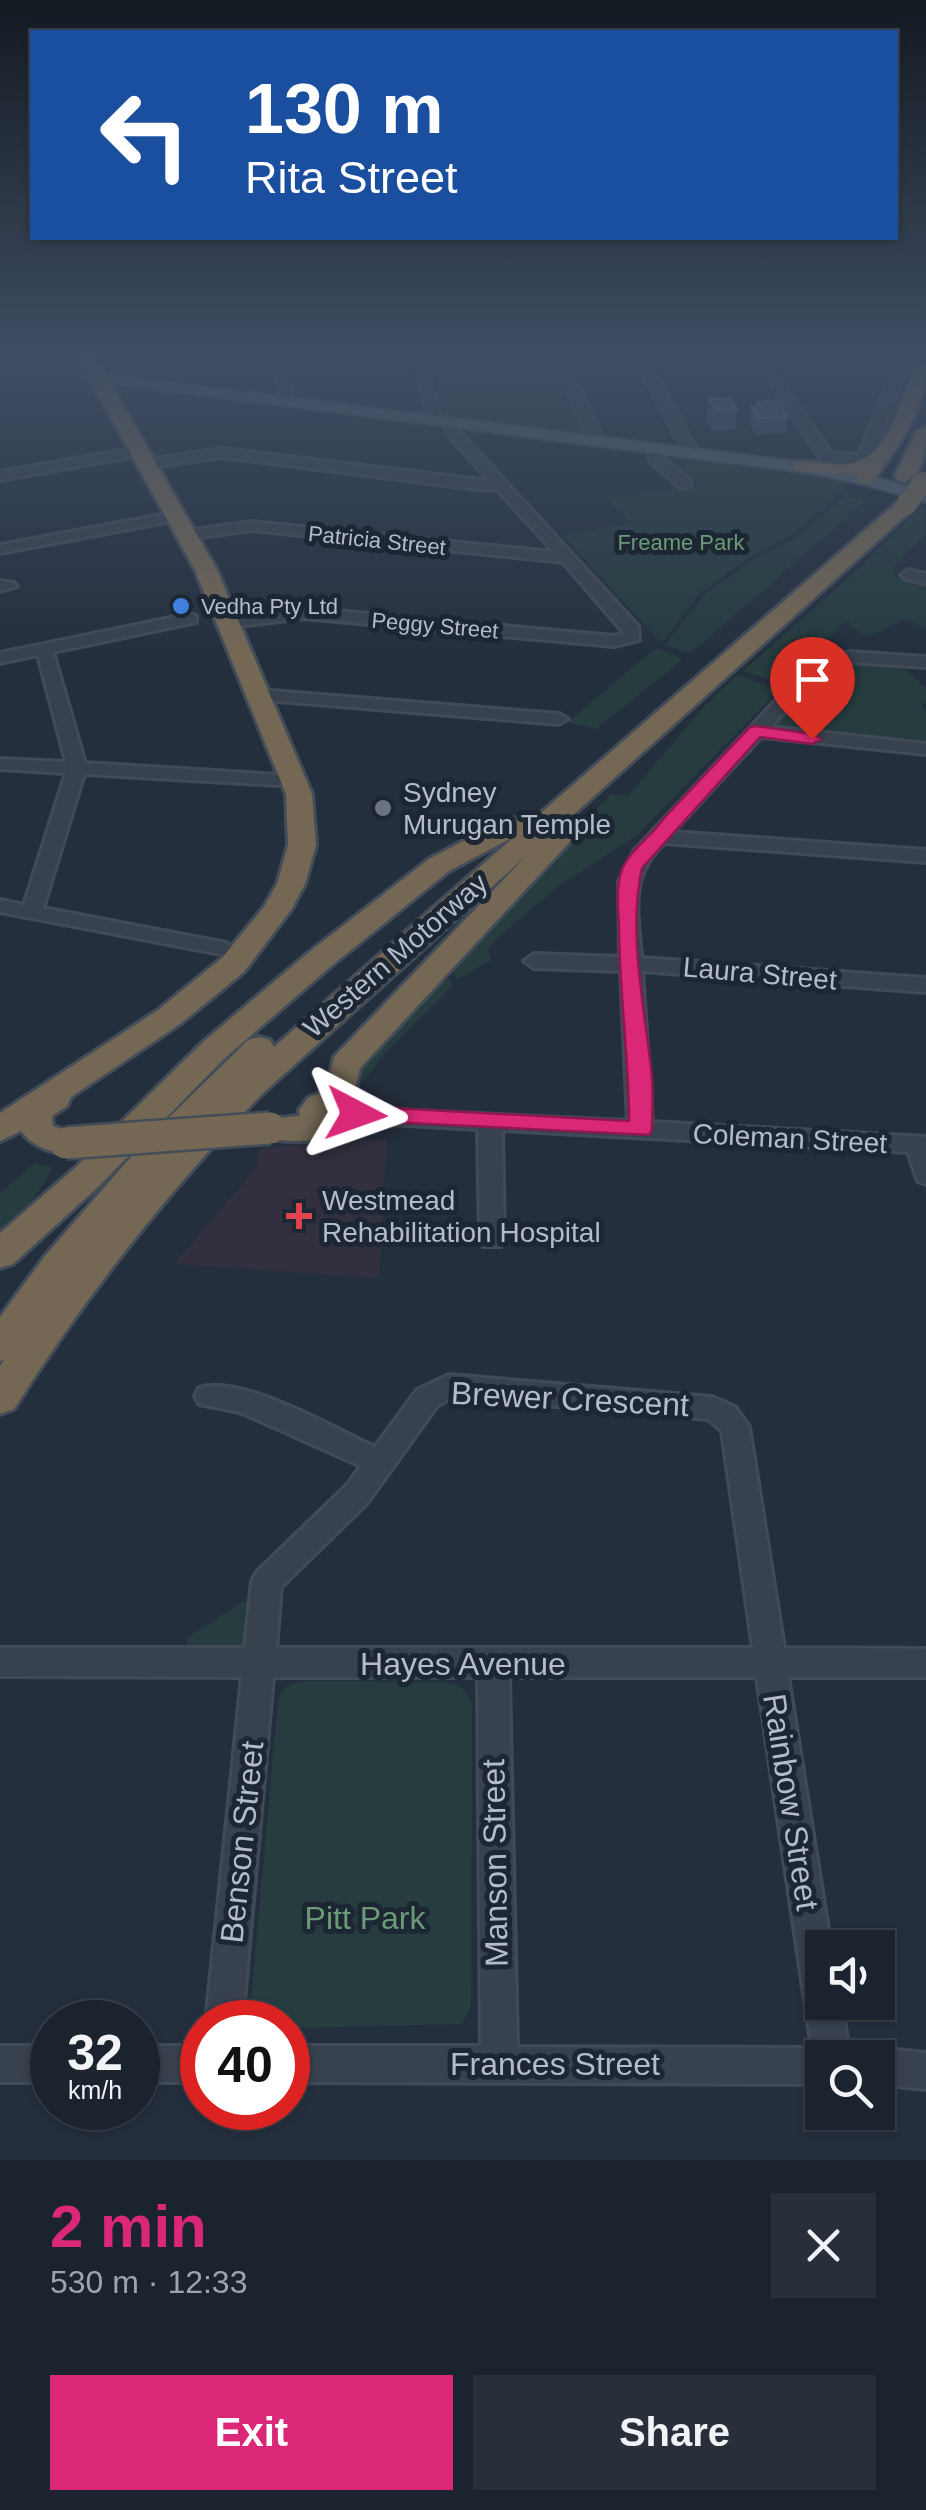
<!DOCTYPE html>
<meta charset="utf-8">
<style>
:root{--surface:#1b232e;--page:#282f3a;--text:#f1f3f6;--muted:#a0a4aa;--line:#39404a;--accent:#db2777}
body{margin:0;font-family:Helvetica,sans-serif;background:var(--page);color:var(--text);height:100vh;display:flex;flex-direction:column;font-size:38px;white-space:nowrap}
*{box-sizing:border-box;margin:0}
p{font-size:32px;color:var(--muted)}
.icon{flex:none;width:55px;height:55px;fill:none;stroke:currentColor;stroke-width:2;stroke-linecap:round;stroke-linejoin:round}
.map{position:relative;height:2160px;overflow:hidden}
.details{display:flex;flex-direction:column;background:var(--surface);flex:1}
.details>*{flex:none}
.hud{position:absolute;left:30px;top:30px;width:868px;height:210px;border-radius:0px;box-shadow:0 2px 8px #0004,0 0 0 2px var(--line);background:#1a4fa0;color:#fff;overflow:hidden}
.tools{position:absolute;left:805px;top:1930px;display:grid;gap:20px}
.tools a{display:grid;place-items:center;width:90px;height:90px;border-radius:0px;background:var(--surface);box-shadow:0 2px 8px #0004,0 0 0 2px var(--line);font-size:50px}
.speed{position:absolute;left:30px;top:2000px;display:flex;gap:20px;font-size:50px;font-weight:700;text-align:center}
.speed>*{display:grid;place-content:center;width:130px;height:130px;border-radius:50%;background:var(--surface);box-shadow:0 2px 8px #0004,0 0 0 2px var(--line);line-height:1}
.speed small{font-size:25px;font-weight:400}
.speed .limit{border:15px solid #d22;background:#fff;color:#111}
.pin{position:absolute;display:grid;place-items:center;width:85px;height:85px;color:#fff;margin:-102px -42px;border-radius:50% 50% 50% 0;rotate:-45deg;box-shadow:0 0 10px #0007}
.pin .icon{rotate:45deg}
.me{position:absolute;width:110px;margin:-55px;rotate:94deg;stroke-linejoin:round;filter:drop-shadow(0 0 8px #0008)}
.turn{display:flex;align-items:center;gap:35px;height:210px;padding:0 50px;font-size:45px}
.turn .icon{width:130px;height:130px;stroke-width:2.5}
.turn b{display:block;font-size:70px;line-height:85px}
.round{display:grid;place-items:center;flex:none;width:105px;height:105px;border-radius:0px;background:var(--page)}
.summary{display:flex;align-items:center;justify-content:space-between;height:170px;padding:0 50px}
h1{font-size:60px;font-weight:600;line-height:75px;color:var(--accent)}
.primary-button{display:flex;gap:20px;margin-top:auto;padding:20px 50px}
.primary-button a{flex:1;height:115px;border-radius:0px;background:var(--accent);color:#fff;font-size:40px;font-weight:600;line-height:115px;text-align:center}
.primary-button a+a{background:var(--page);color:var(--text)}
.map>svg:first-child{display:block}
.medical{fill:#32303f}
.green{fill:#263c3f}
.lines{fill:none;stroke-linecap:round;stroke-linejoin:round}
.minor-casing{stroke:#414a57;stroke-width:6}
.major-casing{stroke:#414a57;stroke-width:4}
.highway-casing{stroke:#434c59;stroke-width:6}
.minor{fill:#38414e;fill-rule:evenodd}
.major{fill:#56606e;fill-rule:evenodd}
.highway{fill:#746855;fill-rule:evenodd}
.highway-bridge-far1-casing{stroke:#434c59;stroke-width:22;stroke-linecap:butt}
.highway-bridge-casing{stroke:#434c59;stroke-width:36;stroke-linecap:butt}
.highway-bridge-far1{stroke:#746855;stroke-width:20}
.highway-bridge{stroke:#746855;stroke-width:31}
.wall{fill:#3f4b5c}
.building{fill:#4b5868;stroke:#5c6777;stroke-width:2.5}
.route{fill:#db2777;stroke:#8e194d;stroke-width:2.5}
.shop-dot{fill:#3f7fe0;stroke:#1d2633;stroke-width:4}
.worship-dot{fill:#6b7280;stroke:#1d2633;stroke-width:4}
.health-dot{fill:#e0444e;stroke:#1d2633;stroke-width:4}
.labels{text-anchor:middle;stroke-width:10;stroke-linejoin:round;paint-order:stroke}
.far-street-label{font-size:22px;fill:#b4bcc9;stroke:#1d2633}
.far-park-label{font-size:22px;fill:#6b9a76;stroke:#1d2633}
.far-poi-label{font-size:22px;fill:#b4bcc9;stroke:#1d2633;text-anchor:start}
.poi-label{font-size:28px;fill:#b4bcc9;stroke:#1d2633;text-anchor:start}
.street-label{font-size:28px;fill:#b4bcc9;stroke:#1d2633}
.near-street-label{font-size:32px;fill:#b4bcc9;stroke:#1d2633}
.near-park-label{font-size:32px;fill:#6b9a76;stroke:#1d2633}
</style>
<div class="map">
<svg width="926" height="2160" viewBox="0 0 926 2160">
<rect width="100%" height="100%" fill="#242f3e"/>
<path class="medical" d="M387 1139 379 1278 174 1264 257 1167 260 1148Z"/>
<g class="green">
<path d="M429 356H552L584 432 446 417Z"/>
<path d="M671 457 853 482 793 534 749 558 699 594 662 643 562 535 631 523 607 498 697 485Z"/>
<path d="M844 497H861L865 501 702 644 688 653 665 645 703 596 752 560 799 536Z"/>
<path d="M923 505 926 533 894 566 893 573 899 580 926 588V628L904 619 870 636 852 629 849 622 840 625 786 684 743 671 852 575Z"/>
<path d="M656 648 683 659 596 729 568 722Z"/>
<path d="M836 663 901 666 926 688V702L921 705 926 711V744L772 729 771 725 823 667Z"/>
<path d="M737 675 779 690 637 835 557 887 494 941 488 950 491 961 457 979 451 969 489 921 611 794 628 796 704 707Z"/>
<path d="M450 978 452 987 382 1056 359 1087 358 1071 365 1059 437 985Z"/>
<path d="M34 1164 53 1167 0 1254V1193Z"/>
<path d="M244 1601 253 1607 245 1650 189 1651 186 1640 190 1636Z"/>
<path d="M300 1681 444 1682C460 1684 466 1690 472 1705L471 2007 461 2024 288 2028V2022H257L251 2004 278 1701 285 1688Z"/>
</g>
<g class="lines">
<g class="minor-casing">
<g id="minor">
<path d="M275 356H287L292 405 281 402Z"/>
<path d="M412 356H424L442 424 430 421Z"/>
<path d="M553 356H565L603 441 601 444 589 441Z"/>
<path d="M634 356H646L699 454 697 457 685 454Z"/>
<path d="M752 356H764L831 453 858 455 861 450 898 356H910L875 451 867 462 842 465 821 459Z"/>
<path d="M446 420H456L458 430 638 626 639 640 614 646 303 618 223 628V622L303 608 614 636 625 634 563 562 251 530 186 539 179 535 186 531 251 522 554 552 497 489 484 490 222 457 146 468 139 464 146 460 222 449 490 481 447 434Z"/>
<path d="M648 445H658L662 457 690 481V487H680L650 461Z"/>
<path d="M131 449 136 450V456L0 480V472Z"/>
<path d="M167 514 174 518 172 521 0 553V545Z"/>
<path d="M909 570 926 574V584L904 578 901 575Z"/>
<path d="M0 581 14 583 17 586 0 591Z"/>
<path d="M190 614 196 616V622L53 652 85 763 279 775 288 780 279 785 84 774 43 908 226 943 236 949 226 955 0 912V900L24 905 66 773 0 769V759L66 762 38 655 0 663V653Z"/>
<path d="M850 652 926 657V667L850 662 825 669 770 727 926 744V754L761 737 673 832 926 850V862L664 843C628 877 638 912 641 958L926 978V992L642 971 652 1122 926 1137V1184L918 1181 908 1152 502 1130 504 1239 501 1246H483L480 1239 478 1129 355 1122 344 1114 347 1108 628 1121 621 971 534 968 524 961 534 954 620 957 619 881 634 851 813 661Z"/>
<path d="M259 690 559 714 568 719 559 724 253 699 251 695Z"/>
<path d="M449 1375 712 1397 735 1407 749 1427 784 1648 926 1649V1677H788L831 1948H822V2002H841L850 2058H822V2084L288 2082V2046H481L478 1677H273L242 2022H206L242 1677 0 1676V1648H245L252 1581 257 1572 347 1485 361 1466 240 1412 199 1404 195 1396 199 1388C241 1374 335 1429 375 1447L417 1390ZM452 1397 708 1419 722 1431 753 1648H276L281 1587 367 1503 437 1406ZM509 1677H757L812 2048 517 2047Z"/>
<rect x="0" y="2046" width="52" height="36"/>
<rect x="138" y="2046" width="64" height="36"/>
<path d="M878 2048 926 2053V2089L878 2084V2058H863Z"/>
</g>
</g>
<g class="major-casing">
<path id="major" d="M87 372 801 462 865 474 926 492V502L862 484 801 472 82 380V374Z"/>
</g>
<g class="highway-casing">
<g id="highway">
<path d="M77 356H95L217 570 312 794 316 845 305 884 291 910 244 972 180 1024 71 1097 67 1106 52 1116 53 1126 78 1135 83 1143 78 1151C58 1157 33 1148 21 1131L0 1141V1113L158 1010 222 958 264 907 277 884 288 845 286 794 195 570Z"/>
<path d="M926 362C926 412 899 444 872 483H858V475L794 471V463L801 461C817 462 841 467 856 462 900 449 901 371 926 362Z"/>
<path d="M926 426C926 446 926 473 905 482L898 480 895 476 916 432Z"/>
<path d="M906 499 916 505 913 509 562 825 575 826 579 832 360 1068 356 1086 372 1114 361 1131C330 1141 289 1145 258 1136L253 1128 258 1120 300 1116 299 1110 308 1098 326 1090 334 1057 526 856 262 1094C168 1191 86 1295 14 1409L0 1414V1366L4 1360 0 1361V1317L45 1256 142 1144 248 1040 259 1037 270 1040 274 1047 515 836 449 871 330 967 225 1058 99 1186 13 1264 0 1268V1233L75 1168 203 1042 308 953 429 859 504 820 514 818 527 825 899 501Z"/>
</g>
</g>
<use href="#minor" class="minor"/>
<use href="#major" class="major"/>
<use href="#highway" class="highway"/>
<g class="highway-bridge-far1-casing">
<path id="highway-bridge-far1" d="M906 505 923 482"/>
</g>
<g class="highway-bridge-casing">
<path id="highway-bridge" d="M66 1143 270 1128"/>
</g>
<use href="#highway-bridge-far1" class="highway-bridge-far1"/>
<use href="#highway-bridge" class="highway-bridge"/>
</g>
<g class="wall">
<path d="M104 356H129L128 370 110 371Z"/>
<path d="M708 399 737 408 735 430 712 431 706 421Z"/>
<path d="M757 402 788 417 786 433 756 435 749 424 751 407H757Z"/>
</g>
<g class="building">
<path d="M731 398 737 408 715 409 708 399Z"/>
<path d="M778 401 788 417 758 418 751 407H760L757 402Z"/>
</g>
<linearGradient id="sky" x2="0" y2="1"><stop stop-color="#141a22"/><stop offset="0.54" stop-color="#3f4d63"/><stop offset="1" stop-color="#3f4d63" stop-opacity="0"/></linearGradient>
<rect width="926" height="659" fill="url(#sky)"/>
<path class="route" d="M756 726 812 734 821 739 812 744 760 737 642 868C628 932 644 1004 651 1068 654 1088 652 1109 652 1130L649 1135 347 1120 344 1114 347 1109 356 1106 629 1121C629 1056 619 992 619 926 618 906 615 883 624 865 634 846 652 836 664 818L750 727Z"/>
<circle class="shop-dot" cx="181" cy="606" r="10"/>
<circle class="worship-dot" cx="383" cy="808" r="10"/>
<path class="health-dot" d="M294 1201h10v10h10v10h-10v10h-10v-10h-10v-10h10z"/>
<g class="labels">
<g class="far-street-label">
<text transform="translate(377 540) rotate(6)" y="8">Patricia Street</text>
<text transform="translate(435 625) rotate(5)" y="8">Peggy Street</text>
</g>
<g class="far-park-label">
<text x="681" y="550">Freame Park</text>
</g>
<g class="far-poi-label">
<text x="201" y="614">Vedha Pty Ltd</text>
</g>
<g class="poi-label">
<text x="403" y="802">Sydney<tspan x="403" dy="32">Murugan Temple</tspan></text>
<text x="322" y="1210">Westmead<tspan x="322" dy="32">Rehabilitation Hospital</tspan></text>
</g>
<g class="street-label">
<text transform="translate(395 955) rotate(-41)" y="10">Western Motorway</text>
<text transform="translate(760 973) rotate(5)" y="10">Laura Street</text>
<text transform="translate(790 1138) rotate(3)" y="10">Coleman Street</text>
</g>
<g class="near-street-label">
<text transform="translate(570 1399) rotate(3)" y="11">Brewer Crescent</text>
<text x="463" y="1675">Hayes Avenue</text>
<text transform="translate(791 1802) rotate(81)" y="11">Rainbow Street</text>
<text transform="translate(242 1842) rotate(-84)" y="11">Benson Street</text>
<text transform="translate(495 1863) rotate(-91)" y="11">Manson Street</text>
<text x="555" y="2075">Frances Street</text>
</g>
<g class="near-park-label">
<text x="365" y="1929">Pitt Park</text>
</g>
</g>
</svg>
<div class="tools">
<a><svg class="icon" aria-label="sound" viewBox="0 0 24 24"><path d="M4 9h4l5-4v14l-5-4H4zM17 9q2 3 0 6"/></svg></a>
<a><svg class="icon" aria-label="search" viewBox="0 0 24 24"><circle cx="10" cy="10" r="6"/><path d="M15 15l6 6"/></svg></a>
</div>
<div class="speed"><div>32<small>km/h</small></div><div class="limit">40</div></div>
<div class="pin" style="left:812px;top:739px;background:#d93025"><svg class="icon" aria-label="arrive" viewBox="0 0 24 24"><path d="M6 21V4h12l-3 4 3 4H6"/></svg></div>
<svg class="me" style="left:356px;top:1114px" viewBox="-20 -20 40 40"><path d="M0-17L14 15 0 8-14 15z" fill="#db2777" stroke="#fff" stroke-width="4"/></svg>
<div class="hud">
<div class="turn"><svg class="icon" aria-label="left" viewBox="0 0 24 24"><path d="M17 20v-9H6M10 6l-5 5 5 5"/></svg><div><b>130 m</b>Rita Street</div></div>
</div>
</div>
<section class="details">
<div class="summary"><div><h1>2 min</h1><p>530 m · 12:33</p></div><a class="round"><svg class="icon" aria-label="close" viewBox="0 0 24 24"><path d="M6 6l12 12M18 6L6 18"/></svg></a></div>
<div class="primary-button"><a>Exit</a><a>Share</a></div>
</section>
